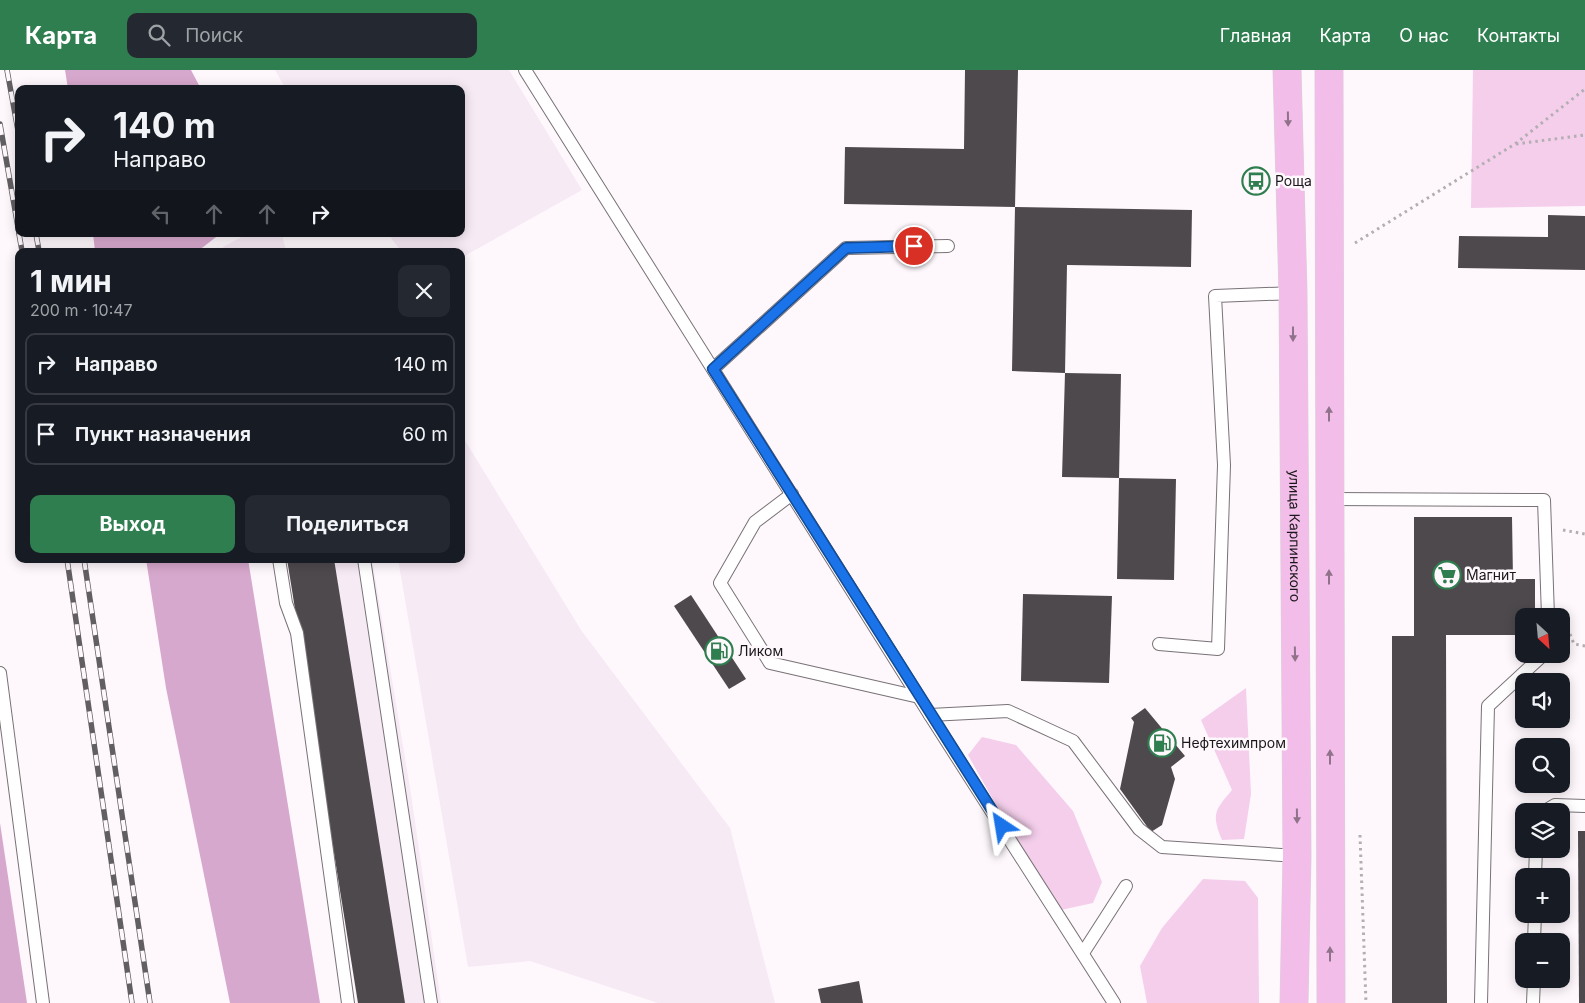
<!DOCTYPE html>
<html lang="ru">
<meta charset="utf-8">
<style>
:root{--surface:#171b24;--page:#242831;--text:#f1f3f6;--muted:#9ea1a6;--line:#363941;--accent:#2f7e4f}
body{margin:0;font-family:Inter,sans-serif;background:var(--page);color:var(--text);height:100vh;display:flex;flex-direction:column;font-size:19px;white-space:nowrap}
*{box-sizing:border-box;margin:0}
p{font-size:16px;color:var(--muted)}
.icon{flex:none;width:28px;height:28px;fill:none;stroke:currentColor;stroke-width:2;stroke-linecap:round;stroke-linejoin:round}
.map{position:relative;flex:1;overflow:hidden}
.panel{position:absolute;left:15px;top:178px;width:450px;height:315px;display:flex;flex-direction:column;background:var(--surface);border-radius:10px;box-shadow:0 2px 12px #0003}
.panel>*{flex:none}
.guide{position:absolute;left:15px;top:15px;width:450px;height:152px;border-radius:10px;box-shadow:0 2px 12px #0003;background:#171b24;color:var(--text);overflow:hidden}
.needle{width:32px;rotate:154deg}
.fabs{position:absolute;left:1515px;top:538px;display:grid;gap:10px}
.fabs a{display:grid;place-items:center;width:55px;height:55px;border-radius:10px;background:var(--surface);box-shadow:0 2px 12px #0003;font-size:25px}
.pin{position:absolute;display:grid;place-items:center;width:42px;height:42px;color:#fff;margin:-21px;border:2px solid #fff;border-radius:50%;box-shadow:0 1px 5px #0007}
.me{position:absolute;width:55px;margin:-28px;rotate:327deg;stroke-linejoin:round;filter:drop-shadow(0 0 4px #0008)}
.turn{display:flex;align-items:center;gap:18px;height:105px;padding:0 15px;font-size:22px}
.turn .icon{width:65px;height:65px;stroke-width:2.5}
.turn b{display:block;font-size:35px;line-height:42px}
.lanes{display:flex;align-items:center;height:48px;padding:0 15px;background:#0003;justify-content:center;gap:25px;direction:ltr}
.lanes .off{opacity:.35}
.round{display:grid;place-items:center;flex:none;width:52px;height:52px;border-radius:10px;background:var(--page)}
.overview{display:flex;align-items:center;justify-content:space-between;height:85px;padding:0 15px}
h1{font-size:30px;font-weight:700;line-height:38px}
.cta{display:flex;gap:10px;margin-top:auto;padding:10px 15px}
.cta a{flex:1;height:58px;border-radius:10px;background:var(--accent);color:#fff;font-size:20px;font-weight:700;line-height:58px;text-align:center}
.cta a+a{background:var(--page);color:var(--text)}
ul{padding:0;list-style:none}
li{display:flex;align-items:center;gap:15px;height:62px;margin:0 10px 8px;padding:0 5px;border:2px solid var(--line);border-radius:10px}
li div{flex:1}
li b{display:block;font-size:19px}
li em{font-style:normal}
header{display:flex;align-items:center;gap:30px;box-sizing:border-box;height:70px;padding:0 25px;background:var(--accent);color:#fff}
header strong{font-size:24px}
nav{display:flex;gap:28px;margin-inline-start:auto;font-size:18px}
.search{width:350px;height:45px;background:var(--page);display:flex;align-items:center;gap:12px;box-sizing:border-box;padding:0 18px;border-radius:10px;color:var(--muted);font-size:19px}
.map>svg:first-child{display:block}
.built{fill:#f6eaf4}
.green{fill:#f4ceeb}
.forest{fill:#d7a8cd}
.building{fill:#4e494d}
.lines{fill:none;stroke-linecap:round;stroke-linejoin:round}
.lane-casing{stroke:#787277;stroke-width:14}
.primary-casing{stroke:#d6d5d6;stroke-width:29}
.path{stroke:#b3aeb2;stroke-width:3;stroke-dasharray:2.5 4;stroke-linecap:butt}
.lane{stroke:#fff;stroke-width:12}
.primary{stroke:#f2bde8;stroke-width:28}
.rail-casing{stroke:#625f62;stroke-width:5.5}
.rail{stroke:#fef8fd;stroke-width:4;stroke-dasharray:11;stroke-linecap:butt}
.oneway{fill:#90728b}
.route-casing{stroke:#114b97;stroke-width:12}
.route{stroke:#1a73e8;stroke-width:9}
.labels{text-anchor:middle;stroke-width:5;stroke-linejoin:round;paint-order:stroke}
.poi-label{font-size:14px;fill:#191719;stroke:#fef8fd;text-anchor:start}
.street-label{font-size:14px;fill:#191719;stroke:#fef8fd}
</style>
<header>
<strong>Карта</strong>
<div class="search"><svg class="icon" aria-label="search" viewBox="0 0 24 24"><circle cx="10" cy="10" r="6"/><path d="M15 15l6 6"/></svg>Поиск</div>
<nav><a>Главная</a><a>Карта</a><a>О нас</a><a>Контакты</a></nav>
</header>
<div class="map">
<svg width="1585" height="933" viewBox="0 0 1585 933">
<rect width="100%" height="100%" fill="#fef8fd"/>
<g class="built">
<path d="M275 0H509L582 120 461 188V181H401L388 164H461V19H286Z"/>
<path d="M247 164H282L286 181H224L223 177Z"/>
<path d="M461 364 581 560 730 758 775 933H658L530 891 468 897 398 489H461Z"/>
<path d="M288 489H372L411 724 441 933H357L308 577Z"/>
</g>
<g class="green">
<path d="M1473 0H1585V136L1471 138Z"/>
<path d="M1246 618 1251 724 1244 769 1222 770C1211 744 1215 740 1232 720L1201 650Z"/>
<path d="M982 667 1016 675 1073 741 1102 812 1093 833 1061 840 1015 769 968 685Z"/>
<path d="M1203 809 1245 811 1258 828 1259 933H1147L1140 896 1162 858Z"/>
</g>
<g class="forest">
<path d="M65 0H191L201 19H68Z"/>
<path d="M93 164H220L198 181H95Z"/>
<path d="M146 489H248L320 933H230L166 618Z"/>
<path d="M0 753 27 933H0Z"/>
</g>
<g class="building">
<path d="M965 0H1018L1015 137 1192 140 1191 197 1067 195 1065 303 1121 304 1119 408 1176 409 1174 510 1117 509 1119 408 1062 407 1065 303 1012 301 1015 137 844 134 845 77 964 79Z"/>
<path d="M1548 145 1585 146V200L1458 198 1459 166 1548 167Z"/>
<path d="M1414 447H1512L1513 509H1535V546H1524V565H1446L1447 933H1392V566H1414Z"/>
<path d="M287 489H334L405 933H358Z"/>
<path d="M1023 524 1112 526 1109 613 1021 611Z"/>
<path d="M691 525 746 609 729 619 674 536Z"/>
<path d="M1145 638 1185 686 1171 697 1175 709 1162 755 1151 762 1120 719 1134 652 1131 648Z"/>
<path d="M1578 761H1585V933H1579Z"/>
<path d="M859 911 863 933H821L818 919Z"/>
</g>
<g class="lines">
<g class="lane-casing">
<g id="lane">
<path d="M525 0 930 645 1114 933"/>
<path d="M713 299 846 178 948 176"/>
<path d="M792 424 755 452 720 513 770 593 919 627"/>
<path d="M1329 429 1544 430 1548 546"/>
<path d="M279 489 286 533 297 563 348 933"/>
<path d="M364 489 431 933"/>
<path d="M1159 574 1218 579 1224 395 1215 226 1293 223"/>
<path d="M0 603 43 933"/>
<path d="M930 645 1008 641 1073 671 1139 759 1162 777 1297 786"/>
<path d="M1545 741 1555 735 1585 736"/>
<path d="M1535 806 1536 779"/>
<path d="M1534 871 1535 844"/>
<path d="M1083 883 1126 816"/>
<path d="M1481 933 1488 636 1544 584"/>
<path d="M1533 933 1534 909"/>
</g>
</g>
<g class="primary-casing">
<g id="primary">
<path id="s1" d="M1287 0 1293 223 1297 786 1294 933"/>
<path d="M1329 0 1331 933"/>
</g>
</g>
<g class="path">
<path d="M1516 74 1585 65"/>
<path d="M1355 173 1515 74 1585 19"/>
<path d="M1563 460 1585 464"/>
<path d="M1565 552 1574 574 1585 576"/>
<path d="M1360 765 1366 933"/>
</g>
<use href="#lane" class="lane"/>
<use href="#primary" class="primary"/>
<g class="rail-casing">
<g id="rail">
<path d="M7 0 19 66"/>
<path d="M0 54 19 163"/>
<path d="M19 164 22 181"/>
<path d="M36 164 39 181"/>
<path d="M67 489 132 933"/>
<path d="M84 489 150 933"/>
</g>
</g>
<use href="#rail" class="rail"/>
</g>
<defs><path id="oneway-solid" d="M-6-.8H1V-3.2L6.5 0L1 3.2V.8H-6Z" transform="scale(1.25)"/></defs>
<g class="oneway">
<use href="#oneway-solid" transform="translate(1288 49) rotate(89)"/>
<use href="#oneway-solid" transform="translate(1293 264) rotate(90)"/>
<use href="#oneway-solid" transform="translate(1329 344) rotate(-90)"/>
<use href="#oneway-solid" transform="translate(1329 507) rotate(-90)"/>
<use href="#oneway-solid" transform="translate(1295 584) rotate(89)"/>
<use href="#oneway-solid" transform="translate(1330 687) rotate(-90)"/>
<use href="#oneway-solid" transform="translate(1297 746) rotate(89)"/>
<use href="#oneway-solid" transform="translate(1330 884) rotate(-90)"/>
</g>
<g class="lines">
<g class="route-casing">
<path id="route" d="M914 176 846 178 713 299 1002 756"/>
</g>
<use href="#route" class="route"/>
</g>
<defs>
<g id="bus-ring" transform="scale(1.4375)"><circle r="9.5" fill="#fef8fd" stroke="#2f7e4f" stroke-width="1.5"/><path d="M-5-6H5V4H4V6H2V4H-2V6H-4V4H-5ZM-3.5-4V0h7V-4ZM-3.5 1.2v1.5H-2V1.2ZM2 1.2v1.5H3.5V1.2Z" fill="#2f7e4f"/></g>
<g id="supermarket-ring" transform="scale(1.4375)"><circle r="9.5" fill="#fef8fd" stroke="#2f7e4f" stroke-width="1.5"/><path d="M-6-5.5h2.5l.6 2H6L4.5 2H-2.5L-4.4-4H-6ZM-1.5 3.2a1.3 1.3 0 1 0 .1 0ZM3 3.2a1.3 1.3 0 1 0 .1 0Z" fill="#2f7e4f"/></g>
<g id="fuel-ring" transform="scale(1.4375)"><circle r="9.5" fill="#fef8fd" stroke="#2f7e4f" stroke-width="1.5"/><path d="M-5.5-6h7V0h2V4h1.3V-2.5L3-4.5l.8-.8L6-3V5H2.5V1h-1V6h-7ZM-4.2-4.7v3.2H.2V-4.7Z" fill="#2f7e4f"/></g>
</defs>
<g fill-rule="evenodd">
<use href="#bus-ring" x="1256" y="111"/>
<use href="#supermarket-ring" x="1447" y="505"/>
<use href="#fuel-ring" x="719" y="581"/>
<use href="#fuel-ring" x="1162" y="673"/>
</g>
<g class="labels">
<g class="poi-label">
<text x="1275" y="116">Роща</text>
<text x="1466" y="510">Магнит</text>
<text x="738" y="586">Ликом</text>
<text x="1181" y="678">Нефтехимпром</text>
</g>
<g class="street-label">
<text dy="5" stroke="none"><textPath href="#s1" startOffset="466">улица Карпинского</textPath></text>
</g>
</g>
</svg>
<div class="fabs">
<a><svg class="needle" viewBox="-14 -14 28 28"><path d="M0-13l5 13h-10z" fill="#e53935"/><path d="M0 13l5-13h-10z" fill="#9ea1a6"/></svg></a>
<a><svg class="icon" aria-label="sound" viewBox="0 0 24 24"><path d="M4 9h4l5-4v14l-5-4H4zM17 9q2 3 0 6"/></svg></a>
<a><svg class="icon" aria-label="search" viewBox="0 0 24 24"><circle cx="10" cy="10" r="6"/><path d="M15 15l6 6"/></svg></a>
<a><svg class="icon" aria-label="layers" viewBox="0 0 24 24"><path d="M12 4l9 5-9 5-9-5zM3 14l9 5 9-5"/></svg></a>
<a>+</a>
<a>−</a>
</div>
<div class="pin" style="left:914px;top:176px;background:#d93025"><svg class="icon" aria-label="arrive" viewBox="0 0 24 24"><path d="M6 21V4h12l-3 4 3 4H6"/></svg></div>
<svg class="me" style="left:1002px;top:756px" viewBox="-20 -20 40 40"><path d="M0-17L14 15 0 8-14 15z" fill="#1a73e8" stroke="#fff" stroke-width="4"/></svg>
<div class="guide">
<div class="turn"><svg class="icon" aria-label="right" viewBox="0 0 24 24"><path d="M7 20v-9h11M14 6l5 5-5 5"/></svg><div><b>140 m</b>Направо</div></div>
<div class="lanes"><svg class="icon off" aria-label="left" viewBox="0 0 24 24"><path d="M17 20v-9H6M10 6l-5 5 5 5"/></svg><svg class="icon off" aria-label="ahead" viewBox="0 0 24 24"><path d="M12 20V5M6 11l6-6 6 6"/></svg><svg class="icon off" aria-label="ahead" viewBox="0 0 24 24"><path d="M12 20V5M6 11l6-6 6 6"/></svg><svg class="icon" aria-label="right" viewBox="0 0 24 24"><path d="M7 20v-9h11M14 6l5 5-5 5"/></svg></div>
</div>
<section class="panel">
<div class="overview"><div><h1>1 мин</h1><p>200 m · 10:47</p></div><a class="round"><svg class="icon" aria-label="close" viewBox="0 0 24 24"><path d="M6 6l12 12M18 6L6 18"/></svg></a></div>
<ul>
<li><svg class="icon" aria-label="right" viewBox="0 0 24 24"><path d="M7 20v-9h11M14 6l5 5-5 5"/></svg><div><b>Направо</b></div><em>140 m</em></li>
<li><svg class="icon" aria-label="arrive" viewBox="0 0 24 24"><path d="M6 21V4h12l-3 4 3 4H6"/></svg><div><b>Пункт назначения</b></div><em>60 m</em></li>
</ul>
<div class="cta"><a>Выход</a><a>Поделиться</a></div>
</section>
</div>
